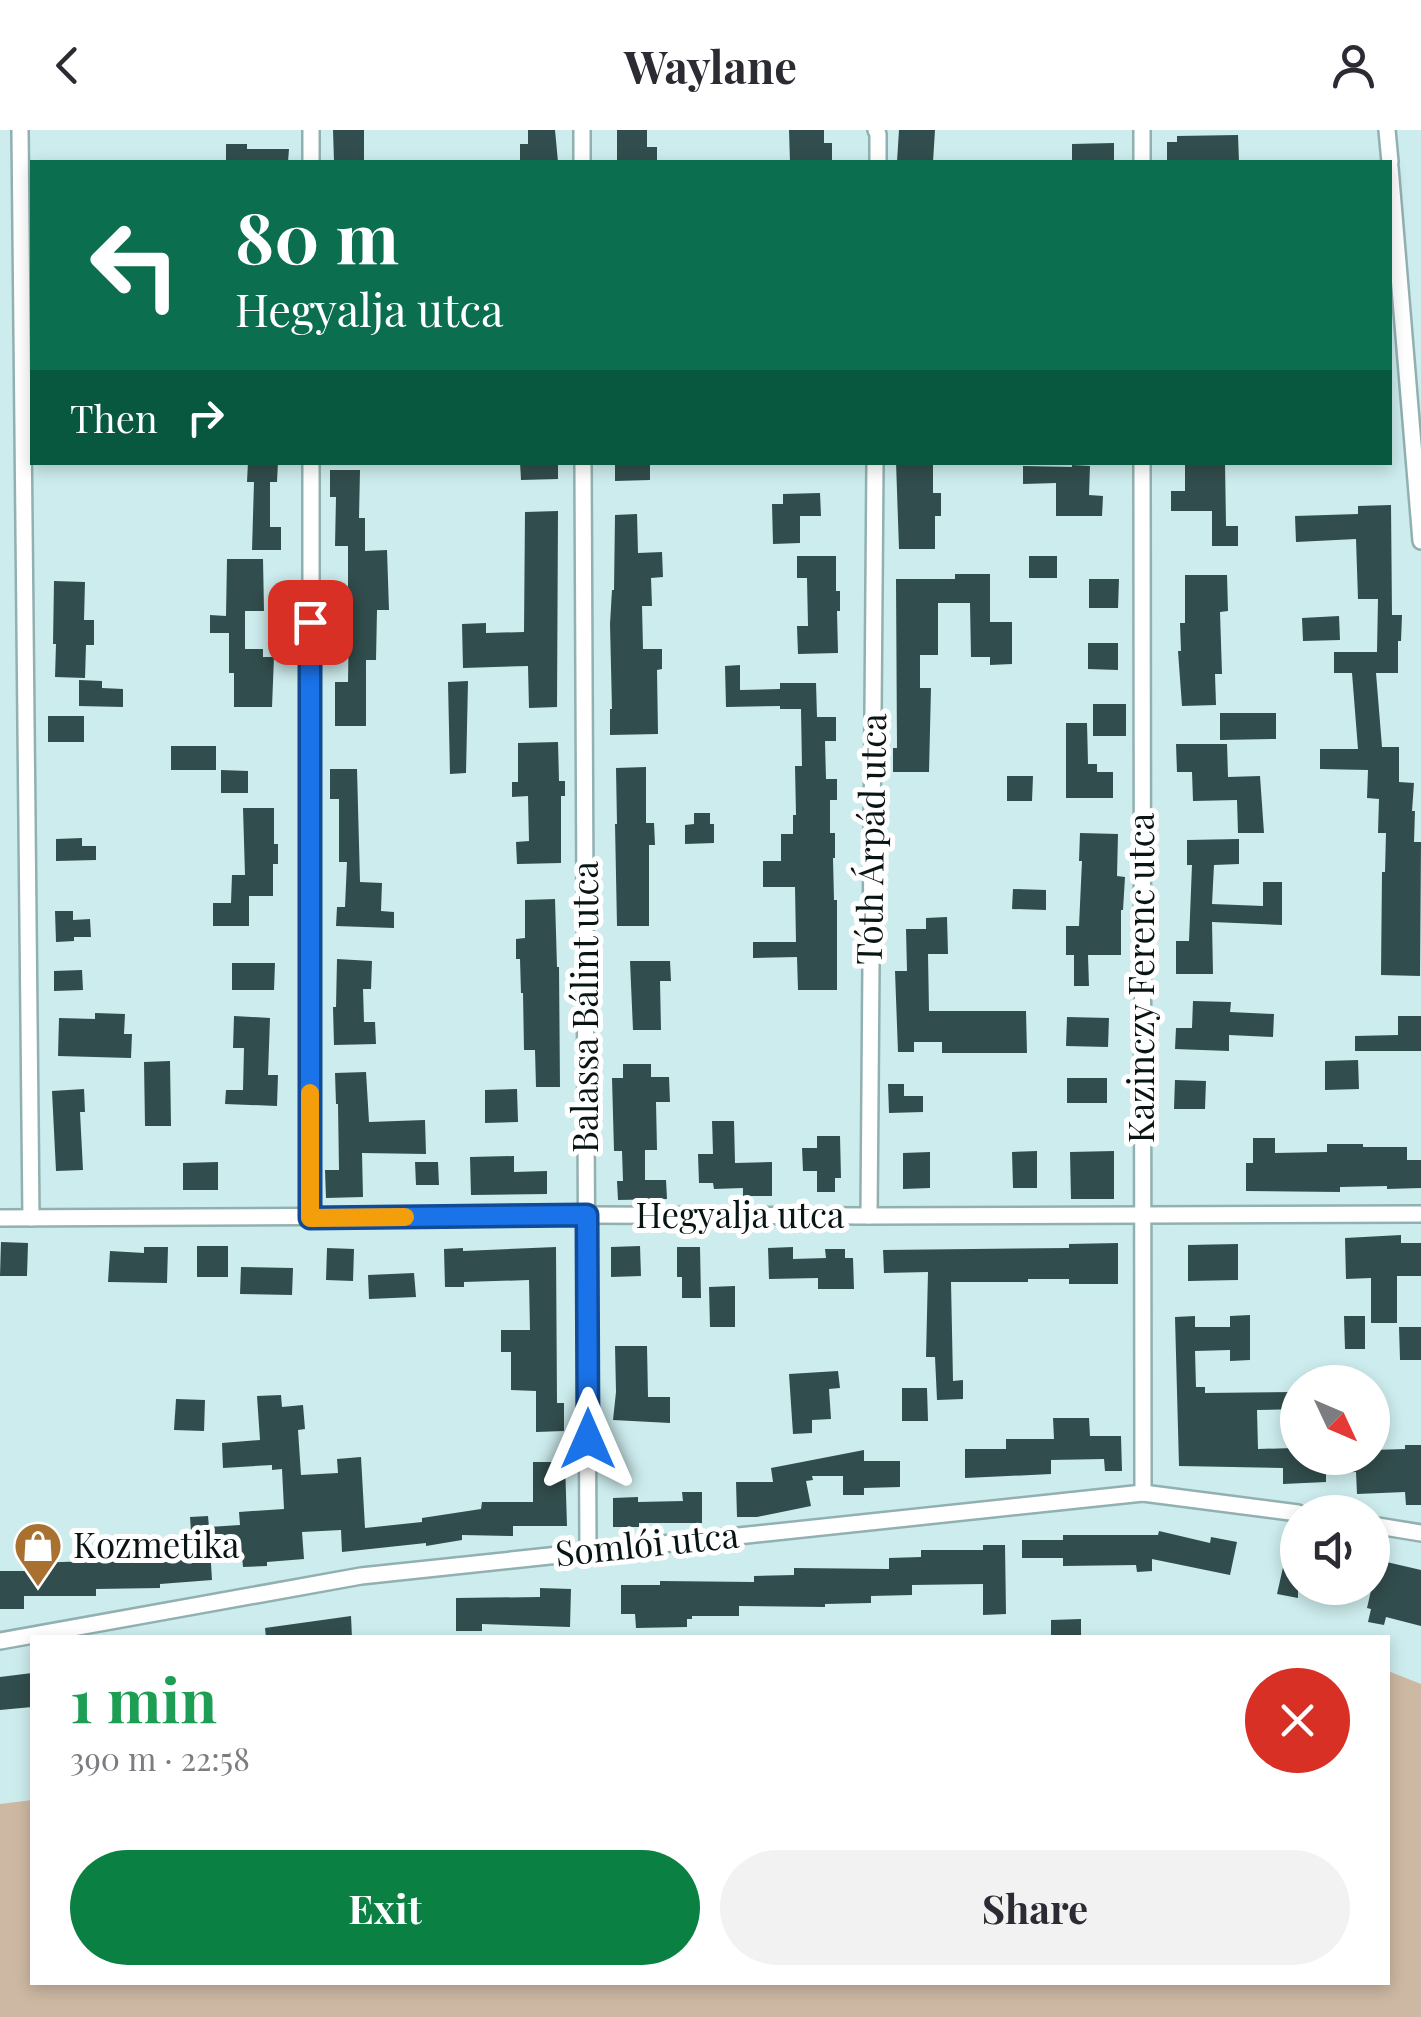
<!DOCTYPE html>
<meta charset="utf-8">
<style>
:root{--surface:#fff;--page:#f2f2f3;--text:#2b2b33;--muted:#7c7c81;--accent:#0b8043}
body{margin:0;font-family:"Playfair Display",serif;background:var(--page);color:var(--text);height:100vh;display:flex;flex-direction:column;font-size:38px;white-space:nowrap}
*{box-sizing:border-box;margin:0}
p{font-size:32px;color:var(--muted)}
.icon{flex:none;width:55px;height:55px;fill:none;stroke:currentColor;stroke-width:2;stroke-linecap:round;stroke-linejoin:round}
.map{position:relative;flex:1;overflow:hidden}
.drawer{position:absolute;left:30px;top:1505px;width:1360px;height:350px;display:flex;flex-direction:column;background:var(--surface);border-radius:0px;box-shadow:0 5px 15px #0003}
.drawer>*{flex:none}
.top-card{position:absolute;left:30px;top:30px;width:1362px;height:305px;border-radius:0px;box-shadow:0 5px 15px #0003;background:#0b6e4f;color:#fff;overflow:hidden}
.needle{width:65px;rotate:134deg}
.tools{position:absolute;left:1280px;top:1235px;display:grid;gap:20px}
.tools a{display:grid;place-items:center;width:110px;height:110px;border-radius:50%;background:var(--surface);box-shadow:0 5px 15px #0003;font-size:50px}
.pin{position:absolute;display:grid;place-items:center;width:85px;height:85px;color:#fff;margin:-42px;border-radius:20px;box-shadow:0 5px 15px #0006}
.me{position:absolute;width:110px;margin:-55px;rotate:0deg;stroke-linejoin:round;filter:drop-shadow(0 0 8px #0008)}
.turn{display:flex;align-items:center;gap:35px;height:210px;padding:0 40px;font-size:45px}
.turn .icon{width:130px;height:130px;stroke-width:2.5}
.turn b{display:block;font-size:70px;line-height:85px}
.then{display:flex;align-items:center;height:95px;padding:0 40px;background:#0003;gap:20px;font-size:38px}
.round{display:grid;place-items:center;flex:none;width:105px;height:105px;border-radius:52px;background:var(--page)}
.headline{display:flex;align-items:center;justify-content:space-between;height:170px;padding:0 40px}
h1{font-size:60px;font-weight:700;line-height:75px;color:#1e9e55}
.cta{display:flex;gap:20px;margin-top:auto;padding:20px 40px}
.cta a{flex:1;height:115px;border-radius:60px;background:var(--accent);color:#fff;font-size:40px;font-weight:700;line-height:115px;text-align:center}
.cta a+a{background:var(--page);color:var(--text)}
header{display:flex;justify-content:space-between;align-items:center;height:130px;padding:0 40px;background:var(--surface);font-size:45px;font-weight:700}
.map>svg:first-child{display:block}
.green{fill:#cdb8a3}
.building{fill:#324d4d}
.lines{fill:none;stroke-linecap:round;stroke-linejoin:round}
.minor-casing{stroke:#92b0b0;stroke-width:20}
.minor{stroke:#fff;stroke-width:15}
.route-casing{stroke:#114b97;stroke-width:25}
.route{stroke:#1a73e8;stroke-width:18}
.slow{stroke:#f59e0b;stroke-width:18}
.labels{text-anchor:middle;stroke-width:10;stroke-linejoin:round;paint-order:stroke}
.street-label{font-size:35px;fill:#091414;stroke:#fff}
.poi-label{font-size:35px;fill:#091414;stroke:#fff;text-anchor:start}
</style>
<header><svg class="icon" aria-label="back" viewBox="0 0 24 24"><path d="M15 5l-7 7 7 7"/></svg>Waylane<svg class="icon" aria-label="person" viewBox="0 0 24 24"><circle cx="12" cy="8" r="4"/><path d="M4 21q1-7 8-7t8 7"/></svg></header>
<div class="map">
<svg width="1421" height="1887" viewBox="0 0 1421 1887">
<rect width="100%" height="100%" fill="#cdeced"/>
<path class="green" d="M1388 1541 1421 1554V1887H0V1674L32 1670V1852H1388Z"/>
<g class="building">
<path d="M333 0H364V32H334Z"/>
<path d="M528 0H555L558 32H520V14H528Z"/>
<path d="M617 0H647V17H657V32H617Z"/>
<path d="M789 0H824V13H832V32H790Z"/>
<path d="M899 0H935L933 32H897Z"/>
<path d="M1238 5 1239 32H1216V30L1167 31V12H1177V6Z"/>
<path d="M1114 13V32H1072V14Z"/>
<path d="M226 14H247V19H289L288 32H226Z"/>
<path d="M248 332H278L277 352H270V397H281V420H252L254 352H247Z"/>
<path d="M520 332H558V349L521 350Z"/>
<path d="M615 332H650V350L615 351Z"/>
<path d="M896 332H933V363H941V386H935V419H899Z"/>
<path d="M1185 332H1225L1226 396H1238V416H1212V381H1171V361H1185Z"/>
<path d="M1072 335 1090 336 1089 365 1103 366 1102 386H1056V353L1023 354V336L1072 337Z"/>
<path d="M330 340H360L359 388H365V421L387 420 389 480H377L376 530H366V596H335V552H348L349 480H340V459H348V416H335L336 367H330Z"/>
<path d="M820 363 821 386H800V413L773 414 772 374H783V364Z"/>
<path d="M1391 375 1392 485H1402L1401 511H1398V543H1376L1382 617H1399V652L1414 653 1412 681H1415L1414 712H1421L1420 846 1381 845 1382 742H1385L1386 703H1378L1379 669 1367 668 1368 640 1320 639V619H1358L1352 543H1334V522H1377L1378 469H1358L1356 409 1296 412 1295 386 1358 384V376Z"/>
<path d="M558 381 557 577 529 578 528 536 463 538 462 494 486 493V503L524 502 525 382Z"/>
<path d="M637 384 638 423 662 422 663 447 651 448 652 476H642L643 519H662V539L657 540 658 604 610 605V579H612L610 494 612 460H614L615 385Z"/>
<path d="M797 426H836V461H840V481H837L838 523 798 524 797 496H808L807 448H797Z"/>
<rect x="1029" y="426" width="28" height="22"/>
<path d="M227 429H263L264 481H245V519H263V527H274L272 577H234V543H229V503H210V485L226 486Z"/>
<path d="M955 444H990V492H1012V534L990 535V527H971L970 473H938V525H920V558H931L929 642H893V618H897L896 449H955Z"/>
<path d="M1185 445H1227L1228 481 1220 482 1222 544H1215L1216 575 1182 576 1178 521H1181L1180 493H1185Z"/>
<path d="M1089 449H1119L1118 478H1089Z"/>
<path d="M54 451 85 452 84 490H94V515H86L85 548 55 547 56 514H53Z"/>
<path d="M1339 486 1340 510 1303 511 1302 488Z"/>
<path d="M1088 513H1118V540L1088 539Z"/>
<path d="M740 535V560L780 559V553H816L817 587H836V611H825L826 649H837V670H830V703H835V728H833L834 770H837V860H798L797 827 753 828V812H796L795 757H763V731H781V704H793V685H796L795 636H802L801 579H780V576L726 577 725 536Z"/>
<path d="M79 550 102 551V558L123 559V577L79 576Z"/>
<path d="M468 551 466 643 450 644 448 552Z"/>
<rect x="1093" y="574" width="33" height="32"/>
<path d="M1220 583H1276V609L1220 610Z"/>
<rect x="48" y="586" width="36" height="26"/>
<path d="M1066 593H1087L1088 634H1097V642H1113V668H1066Z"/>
<path d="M558 612 559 651H565V666H561V733L517 734 516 712 529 711 528 666 512 667V652H518V613Z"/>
<path d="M1176 614H1227L1228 647 1260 646 1264 703H1238L1237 670 1193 671 1192 642H1177Z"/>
<rect x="171" y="616" width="45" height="24"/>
<path d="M646 637V693H654L655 715H649V796H617L615 694H617L616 638Z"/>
<path d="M330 639H357L360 752 382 753 381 781 394 782V798L336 796 337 777H345L347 732H339V669H330Z"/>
<path d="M221 640 248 641V663H221Z"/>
<path d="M1007 646H1033L1032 671H1007Z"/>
<path d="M243 678H274V714H278V734H273V766H249V796H213V773H231L232 745H245Z"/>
<path d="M694 683H710V694H714V713L685 714V695L694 694Z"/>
<path d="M1080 703 1118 704 1117 746 1125 747 1123 780H1121V825H1088L1089 856H1074V825H1066V796H1079L1082 731H1079Z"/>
<path d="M82 708V716H96V730L56 731V709Z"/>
<path d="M1239 709V734L1214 735 1212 774 1263 776V752H1282V795L1212 792 1213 844H1176V811H1189L1192 735H1187V710Z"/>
<path d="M1013 759 1046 760V780L1012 779Z"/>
<path d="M555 769 557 837H559L560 957H536L535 920H524L523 863H521L520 829H516V809L525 808V770Z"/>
<path d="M55 781H73V790L90 789 91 807H74V811L56 812Z"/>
<path d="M947 787 948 824H928L929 881H1026L1027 923H942V912H914V922H898L895 841H907L906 799H926V788Z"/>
<path d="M337 829 372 831 371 859H363L364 892H375L376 914 334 915 333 877H336Z"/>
<path d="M630 831H670L671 851H660L661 900H633Z"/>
<path d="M232 833H275L274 860H232Z"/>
<path d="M82 840 83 860 54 861V841Z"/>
<path d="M1193 871 1231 872 1230 882 1274 884 1273 907 1229 905V921L1175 919 1176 898H1192Z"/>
<path d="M95 883 125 884 124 904H132L131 928 58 926 59 888 95 889Z"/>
<path d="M234 886 270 888 268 945H278L277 976 225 974 226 960H243L244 918H233Z"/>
<path d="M1398 886H1421V921H1355V906L1398 905Z"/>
<path d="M1067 887 1109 888 1108 917 1066 916Z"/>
<path d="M1358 930 1359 959 1325 960V931Z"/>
<path d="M170 931 171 996H145L144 932Z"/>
<path d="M623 934H651V947H669L670 972H656L657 1020H645V1050H666L667 1069 618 1070 617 1051H623L622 1021H614L612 948H623Z"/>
<path d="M366 942 369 992 425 990 426 1024 362 1023 363 1067 326 1068 325 1040H339L338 974H336L335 943Z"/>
<rect x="1067" y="948" width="40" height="25"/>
<path d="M1175 950 1206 951 1205 979H1174Z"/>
<path d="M888 954H904V966H923V982L889 983Z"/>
<path d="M84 959 85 982H80L83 1040 56 1041 52 961Z"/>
<path d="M517 959 518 992 485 993V960Z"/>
<path d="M712 991H734L735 1033 772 1032V1066H743V1058L714 1059 713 1053H699L698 1024H713Z"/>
<path d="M817 1006H840L841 1048H835V1062H817V1041H803L802 1018H817Z"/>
<path d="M1253 1008H1275V1023L1327 1022V1014H1363V1017H1407V1030H1421V1058L1387 1059V1056L1340 1057V1062L1246 1061V1033H1253Z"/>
<path d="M1037 1021V1058H1013L1012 1022Z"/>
<path d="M1114 1021V1069H1071L1070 1022Z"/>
<path d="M930 1022V1058L903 1059V1023Z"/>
<path d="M514 1026V1042L547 1041V1064L471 1065 470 1027Z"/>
<path d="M218 1032V1060H183V1033Z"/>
<path d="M415 1032H438L439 1055H416Z"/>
<path d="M1401 1105V1113H1421V1146H1397V1193H1371V1148L1346 1149 1345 1108Z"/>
<path d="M1 1112 28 1113 27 1146H0Z"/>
<path d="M1118 1113V1154H1069V1149H1028V1152H951L953 1251 963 1250V1269L937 1270 935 1227H926L928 1142 884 1143 883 1120 1069 1118V1114Z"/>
<path d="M1238 1114V1150L1188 1151V1115Z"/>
<rect x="197" y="1116" width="31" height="31"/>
<path d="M640 1116 641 1146 611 1147V1117Z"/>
<path d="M144 1117H168L167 1153 108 1152 110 1121 144 1123Z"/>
<path d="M556 1117 557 1273H564V1301L536 1302V1261L511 1260V1222H501V1200H530L529 1150 464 1152V1157H445L444 1119 463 1118V1121Z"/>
<path d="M677 1117H700L701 1168H682V1147H677Z"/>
<path d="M793 1117V1129L826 1128 825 1119H845V1128H853L854 1159H818V1148L769 1149 768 1118Z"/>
<path d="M327 1118 354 1119 353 1151 326 1150Z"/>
<path d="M241 1137 293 1138 292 1165 240 1164Z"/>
<path d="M414 1143 416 1167 369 1169 368 1145Z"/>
<path d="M735 1156V1197H710L709 1157Z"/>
<path d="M1250 1185V1230L1230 1231V1220L1195 1221 1196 1257H1205V1263L1297 1262 1298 1279 1257 1280 1258 1319 1294 1318 1298 1328H1372V1320L1405 1319V1315H1421V1375H1406L1405 1362 1357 1364 1356 1342 1326 1343V1352L1283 1354V1338L1179 1336 1175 1187 1195 1186V1197H1230V1186Z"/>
<path d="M1344 1186H1365V1219H1345Z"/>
<path d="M1399 1197H1421V1230H1400Z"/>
<path d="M615 1216H647L648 1267H670V1293L613 1290 616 1262Z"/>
<path d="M838 1241 840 1258 829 1259 831 1289 812 1290V1303L793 1304 789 1244Z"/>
<path d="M902 1258H927L928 1291H902Z"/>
<path d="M281 1265 282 1277 303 1275 305 1299 298 1300 301 1345 338 1343 337 1329 361 1327 365 1398 422 1392V1388L481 1379 482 1372H533V1332H565L567 1396H513V1406L462 1405V1410L426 1416V1413L342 1422 341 1400 302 1402 304 1429 267 1432V1436L243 1437 241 1416 210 1418 212 1450 160 1454V1458L96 1459V1466H24V1479H0V1441H31V1433L185 1428 184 1416H192L190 1387 208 1386 209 1397 240 1395 239 1382 284 1379 282 1339 272 1340V1335L223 1338 222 1313 260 1310 257 1266Z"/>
<path d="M176 1269 205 1270 204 1301 174 1300Z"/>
<path d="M1053 1288H1089L1090 1306H1121L1122 1341H1105L1104 1329 1051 1330V1344L965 1348V1319H1006V1309H1054Z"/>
<path d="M864 1320V1331H900V1357L864 1358V1365H843V1346H812L813 1350 806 1351 811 1376 757 1387H737L736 1352H773L771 1338Z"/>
<path d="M682 1362H702V1393H639V1397H613V1368L638 1367V1372L683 1371Z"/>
<path d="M1159 1401 1210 1413 1211 1407 1237 1412 1230 1445 1152 1429V1441L1137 1442 1136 1435 1063 1436V1428H1022V1410H1063V1405H1158Z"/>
<path d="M1291 1402 1298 1403V1468L1277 1464Z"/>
<path d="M983 1415H1005L1006 1484 983 1485V1454L912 1455V1465L871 1466V1473L825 1474V1477L739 1476V1486H692V1489H687V1497L636 1498 635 1484H621V1455H660V1451L754 1452V1446L794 1445V1438L889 1439V1428L921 1427V1420H983Z"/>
<path d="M1378 1430 1421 1440V1496L1386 1487 1384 1495 1368 1492 1371 1479 1367 1478Z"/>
<path d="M540 1458 571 1459 570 1497 482 1494V1501H456V1468L540 1467Z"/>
<path d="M351 1486 352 1508H266L265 1498Z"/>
<path d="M1081 1489V1508H1051V1490Z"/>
<path d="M32 1543V1577L0 1580V1547Z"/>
</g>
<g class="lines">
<g class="minor-casing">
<g id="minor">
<path d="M20 0 31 1088"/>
<path d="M582 0V32"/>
<path d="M876 0 878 4V32"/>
<path d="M1142 0V32"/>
<path d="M1387 0 1390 32"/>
<path d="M311 32V0"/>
<path d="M1390 37 1421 411"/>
<path d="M583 332 588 1421"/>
<path d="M1142 332 1143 1363"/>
<path d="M869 1086 875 332"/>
<path d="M0 1088 587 1085 869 1086 1421 1084"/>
<path d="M311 1088V332"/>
<path d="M1372 1395 1421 1403"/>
<path d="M0 1511 361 1446 1143 1363 1298 1383"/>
</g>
</g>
<use href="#minor" class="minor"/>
</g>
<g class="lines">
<g class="route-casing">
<path id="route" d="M310 492V1088L587 1085 588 1309"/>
</g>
<use href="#route" class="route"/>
<path class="slow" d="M310 963V1088L405 1087"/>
</g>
<defs>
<g id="shop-pin" transform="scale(2.5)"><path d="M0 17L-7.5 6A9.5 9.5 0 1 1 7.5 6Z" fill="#a9712f" stroke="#fff"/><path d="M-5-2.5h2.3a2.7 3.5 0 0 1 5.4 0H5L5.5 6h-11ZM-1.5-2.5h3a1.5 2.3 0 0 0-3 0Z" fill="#fff"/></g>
</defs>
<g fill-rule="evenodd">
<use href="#shop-pin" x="38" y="1416"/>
</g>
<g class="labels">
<g class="street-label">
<text transform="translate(872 709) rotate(-89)" y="12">Tóth Árpád utca</text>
<text transform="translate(1142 848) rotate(-90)" y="12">Kazinczy Ferenc utca</text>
<text transform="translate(586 877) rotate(-90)" y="12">Balassa Bálint utca</text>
<text x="740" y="1098">Hegyalja utca</text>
<text transform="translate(647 1415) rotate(-6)" y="12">Somlói utca</text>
</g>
<g class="poi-label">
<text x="73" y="1428">Kozmetika</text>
</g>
</g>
</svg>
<div class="tools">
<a><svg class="needle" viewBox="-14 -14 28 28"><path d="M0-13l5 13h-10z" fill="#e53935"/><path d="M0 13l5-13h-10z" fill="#7c7c81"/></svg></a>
<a><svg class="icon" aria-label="sound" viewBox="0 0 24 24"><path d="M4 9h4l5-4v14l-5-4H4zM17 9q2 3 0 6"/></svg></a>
</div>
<div class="pin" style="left:310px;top:492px;background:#d93025"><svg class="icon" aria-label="arrive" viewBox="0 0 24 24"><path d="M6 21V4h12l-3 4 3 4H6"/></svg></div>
<svg class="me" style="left:588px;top:1309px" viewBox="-20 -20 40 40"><path d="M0-17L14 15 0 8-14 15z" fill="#1a73e8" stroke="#fff" stroke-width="4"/></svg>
<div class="top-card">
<div class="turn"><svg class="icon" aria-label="left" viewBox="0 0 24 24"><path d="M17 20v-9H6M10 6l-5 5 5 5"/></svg><div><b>80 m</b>Hegyalja utca</div></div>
<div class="then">Then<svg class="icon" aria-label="right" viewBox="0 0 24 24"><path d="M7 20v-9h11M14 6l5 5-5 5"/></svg></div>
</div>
<section class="drawer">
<div class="headline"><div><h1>1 min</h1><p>390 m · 22:58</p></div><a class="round" style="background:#d93025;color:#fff"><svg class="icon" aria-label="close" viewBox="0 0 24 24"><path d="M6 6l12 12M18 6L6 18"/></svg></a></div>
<div class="cta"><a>Exit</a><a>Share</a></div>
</section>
</div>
